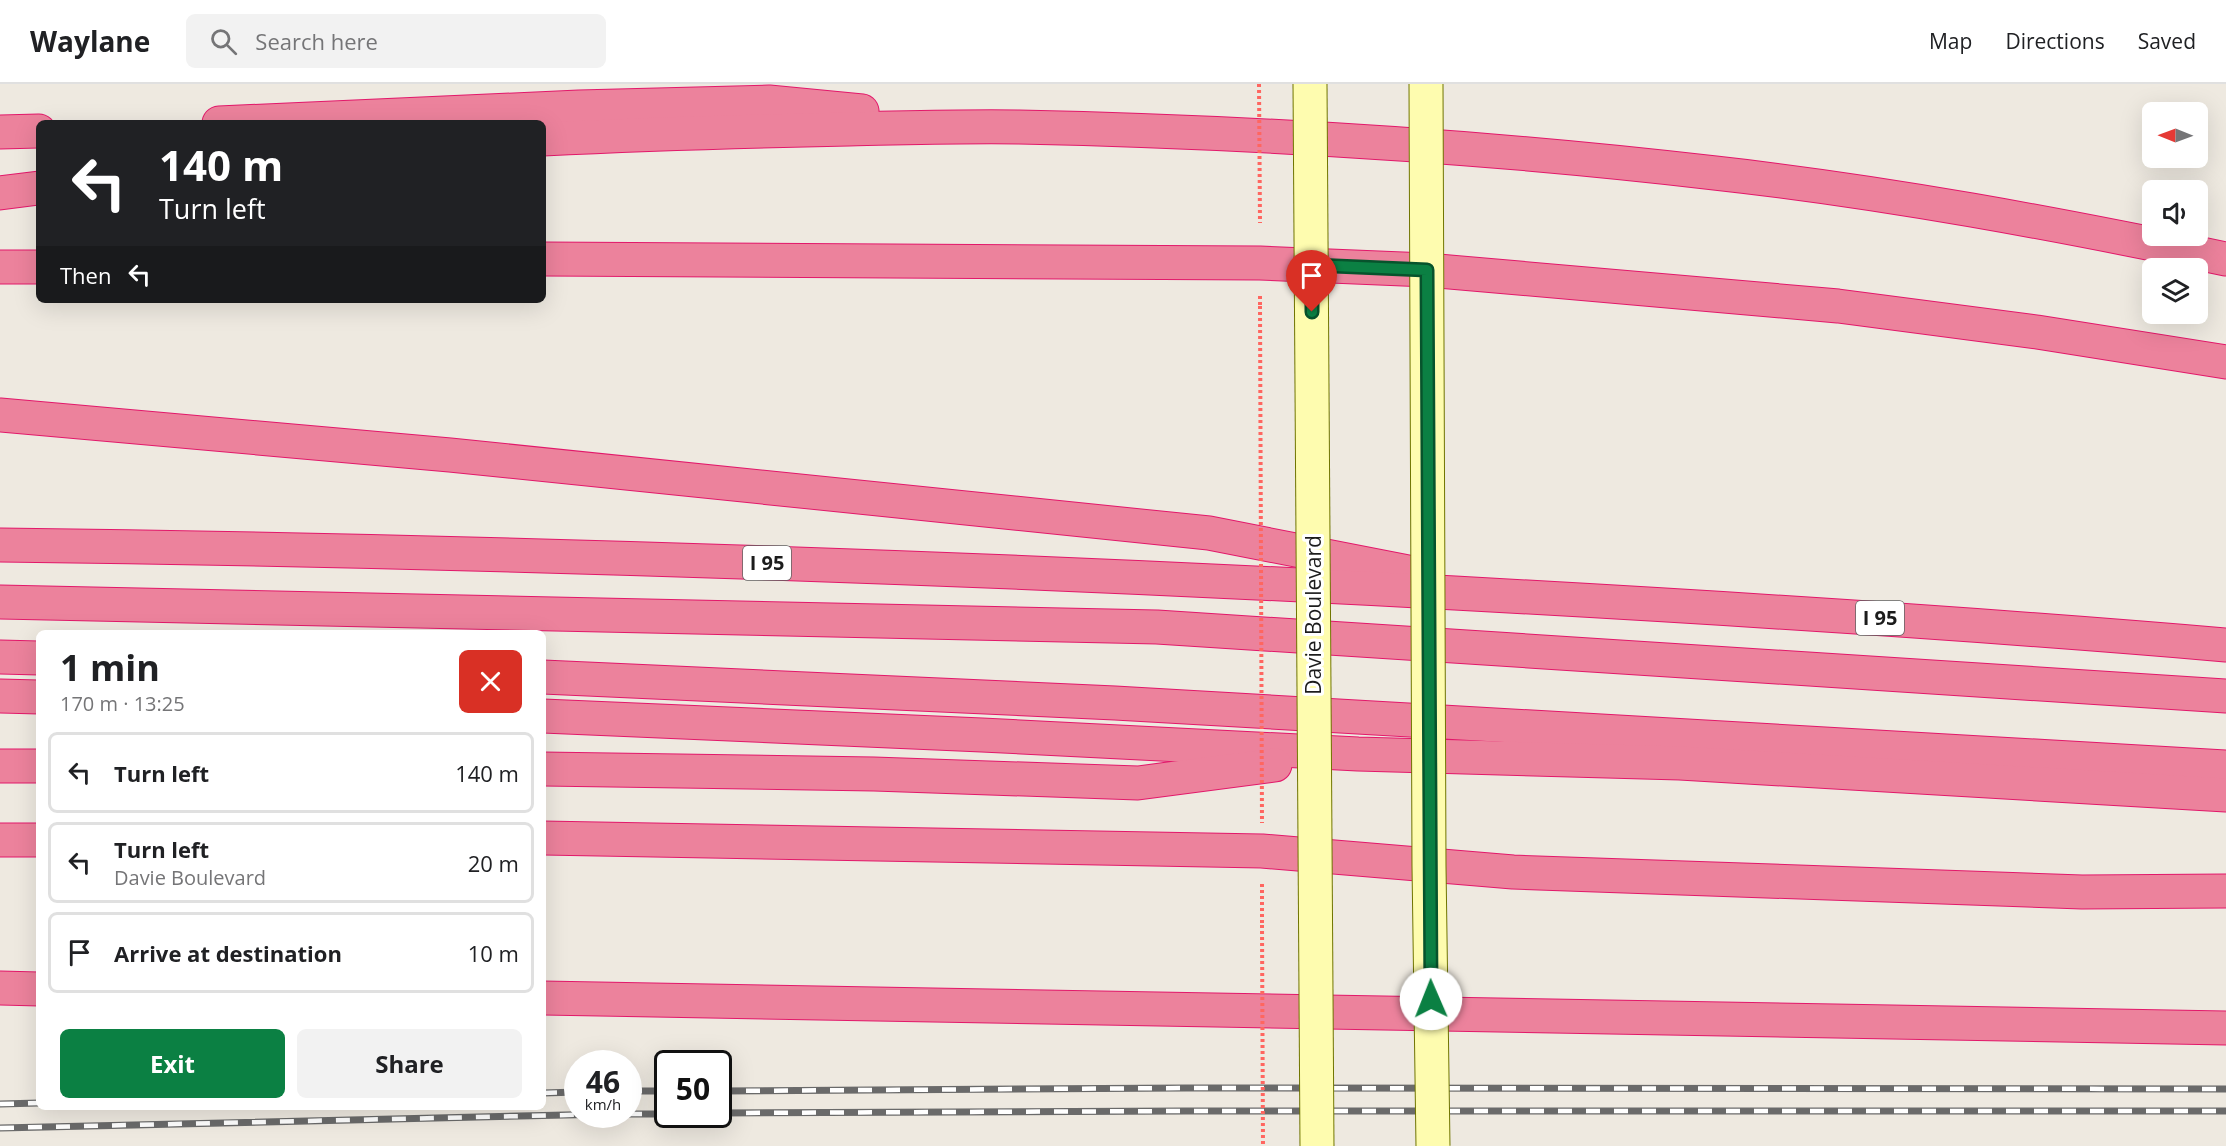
<!DOCTYPE html>
<meta charset="utf-8">
<style>
:root{--surface:#fff;--page:#f2f2f2;--text:#202124;--muted:#757577;--line:#e0e0e0;--accent:#0b8043}
body{margin:0;font-family:"Open Sans",sans-serif;background:var(--page);color:var(--text);height:100vh;display:flex;flex-direction:column;font-size:22px;white-space:nowrap}
*{box-sizing:border-box;margin:0}
p{font-size:20px;color:var(--muted)}
.icon{flex:none;width:33px;height:33px;fill:none;stroke:currentColor;stroke-width:2;stroke-linecap:round;stroke-linejoin:round}
.map{position:relative;flex:1;overflow:hidden}
.panel{position:absolute;left:36px;top:546px;width:510px;height:480px;display:flex;flex-direction:column;background:var(--surface);border-radius:9px;box-shadow:0 6px 24px #0002}
.panel>*{flex:none}
.top-card{position:absolute;left:36px;top:36px;width:510px;height:183px;border-radius:9px;box-shadow:0 6px 24px #0002;background:#202124;color:#fff;overflow:hidden}
.needle{width:39px;rotate:271deg}
.tools{position:absolute;left:2142px;top:18px;display:grid;gap:12px}
.tools a{display:grid;place-items:center;width:66px;height:66px;border-radius:9px;background:var(--surface);box-shadow:0 6px 24px #0002;font-size:30px}
.speed{position:absolute;left:564px;top:966px;display:flex;gap:12px;font-size:30px;font-weight:700;text-align:center}
.speed>*{display:grid;place-content:center;width:78px;height:78px;border-radius:50%;background:var(--surface);box-shadow:0 6px 24px #0002;line-height:1}
.speed small{font-size:15px;font-weight:400}
.speed .limit{border:3px solid #111;border-radius:9px;background:#fff;color:#111}
.pin{position:absolute;display:grid;place-items:center;width:51px;height:51px;color:#fff;margin:-62px -26px;border-radius:50% 50% 50% 0;rotate:-45deg;box-shadow:0 0 6px #0007}
.pin .icon{rotate:45deg}
.me{position:absolute;width:66px;margin:-33px;rotate:359deg;stroke-linejoin:round;filter:drop-shadow(0 0 4px #0008)}
.turn{display:flex;align-items:center;gap:21px;height:126px;padding:0 24px;font-size:27px}
.turn .icon{width:78px;height:78px;stroke-width:2.5}
.turn b{display:block;font-size:42px;line-height:51px}
.then{display:flex;align-items:center;height:57px;padding:0 24px;background:#0003;gap:12px;font-size:22px}
.round{display:grid;place-items:center;flex:none;width:63px;height:63px;border-radius:9px;background:var(--page)}
.overview{display:flex;align-items:center;justify-content:space-between;height:102px;padding:0 24px}
h1{font-size:36px;font-weight:700;line-height:45px}
.action{display:flex;gap:12px;margin-top:auto;padding:12px 24px}
.action a{flex:1;height:69px;border-radius:9px;background:var(--accent);color:#fff;font-size:24px;font-weight:700;line-height:69px;text-align:center}
.action a+a{background:var(--page);color:var(--text)}
ul{padding:0;list-style:none}
li{display:flex;align-items:center;gap:18px;height:81px;margin:0 12px 9px;padding:0 12px;border:3px solid var(--line);border-radius:9px}
li div{flex:1}
li b{display:block;font-size:22px}
li em{font-style:normal}
header{display:flex;align-items:center;gap:36px;box-sizing:border-box;height:84px;padding:0 30px;background:var(--surface);border-bottom:2px solid var(--line)}
header strong{font-size:28px}
nav{display:flex;gap:33px;margin-inline-start:auto;font-size:21px}
.search{width:420px;height:54px;background:var(--page);display:flex;align-items:center;gap:15px;box-sizing:border-box;padding:0 21px;border-radius:9px;color:var(--muted);font-size:22px}
.map>svg:first-child{display:block}
.lines{fill:none;stroke-linecap:round;stroke-linejoin:round}
.highway-casing{stroke:#e2186a;stroke-width:35}
.path{stroke:#ff6660;stroke-width:4;stroke-dasharray:3 3;stroke-linecap:butt}
.highway{stroke:#ec829c;stroke-width:33}
.rail-casing{stroke:#6a6a6a;stroke-width:7}
.rail{stroke:#fff;stroke-width:4.5;stroke-dasharray:14;stroke-linecap:butt}
.secondary-bridge-casing{stroke:#707500;stroke-width:35;stroke-linecap:butt}
.path-bridge{stroke:#ff6660;stroke-width:4;stroke-dasharray:3 3;stroke-linecap:butt}
.secondary-bridge{stroke:#fefcaf;stroke-width:33}
.route-casing{stroke:#07532c;stroke-width:15}
.route{stroke:#0b8043;stroke-width:10}
.labels{text-anchor:middle;stroke-width:6;stroke-linejoin:round;paint-order:stroke}
.shield{fill:#fff;stroke:#606060;stroke-width:1.5}
.shield-label{font-size:20px;font-weight:bold;fill:#1c1c1c}
.street-label{font-size:21px;fill:#1c1c1c;stroke:#fff}
</style>
<header>
<strong>Waylane</strong>
<div class="search"><svg class="icon" aria-label="search" viewBox="0 0 24 24"><circle cx="10" cy="10" r="6"/><path d="M15 15l6 6"/></svg>Search here</div>
<nav><a>Map</a><a>Directions</a><a>Saved</a></nav>
</header>
<div class="map">
<svg width="2226" height="1062" viewBox="0 0 2226 1062">
<rect width="100%" height="100%" fill="#eee9e0"/>
<g class="lines">
<g class="highway-casing">
<g id="highway">
<path d="M219 39 579 23 769 18 862 27"/>
<path d="M0 48 39 47"/>
<path d="M543 55C645 50 747 47 849 45 906 44 962 42 1019 43 1251 48 1484 62 1715 89 1887 108 2057 140 2226 175"/>
<path d="M0 109 39 104"/>
<path d="M543 175 1260 179 1427 186 1838 222 2037 248 2226 278"/>
<path d="M0 183H39"/>
<path d="M0 331 450 371 1209 449 1418 490"/>
<path d="M0 461C485 467 970 483 1455 509 1712 523 1969 539 2226 561"/>
<path d="M0 518 1157 543 2226 612"/>
<path d="M0 573 39 574"/>
<path d="M543 593 1115 619 2226 683"/>
<path d="M0 612 39 613"/>
<path d="M543 632 982 651 1358 670 1680 679 2226 711"/>
<path d="M0 682H39"/>
<path d="M543 685 874 690 1138 699 1275 681"/>
<path d="M543 754 1262 767 1513 788 2082 808 2226 807"/>
<path d="M0 756H39"/>
<path d="M0 904 39 905"/>
<path d="M543 914 2226 944"/>
</g>
</g>
<g class="path">
<path d="M1260 212V222"/>
<path d="M1262 800V841"/>
</g>
<use href="#highway" class="highway"/>
<g class="rail-casing">
<g id="rail">
<path d="M628 1007H668"/>
<path d="M718 1007 1186 1004 2226 1005"/>
<path d="M543 1009 578 1008"/>
<path d="M0 1020 39 1019"/>
<path d="M718 1029 1185 1027H2226"/>
<path d="M628 1030H668"/>
<path d="M0 1044 611 1030"/>
</g>
</g>
<use href="#rail" class="rail"/>
<g class="secondary-bridge-casing">
<g id="secondary-bridge">
<path d="M1310 0 1317 1062"/>
<path d="M1426 0 1429 782 1433 1062"/>
</g>
</g>
<g class="path-bridge">
<path d="M1259 0 1260 139"/>
<path d="M1260 222 1262 739"/>
<path d="M1262 841 1263 1062"/>
</g>
<use href="#secondary-bridge" class="secondary-bridge"/>
</g>
<g class="lines">
<g class="route-casing">
<path id="route" d="M1312 228V181L1427 186 1431 915"/>
</g>
<use href="#route" class="route"/>
</g>
<g class="labels">
<g class="shield">
<rect x="743" y="462" width="48" height="34" rx="4.5"/>
<rect x="1856" y="517" width="48" height="34" rx="4.5"/>
</g>
<g class="shield-label">
<text x="767" y="486">I 95</text>
<text x="1880" y="541">I 95</text>
</g>
<g class="street-label">
<text transform="translate(1314 531) rotate(-90)" y="7">Davie Boulevard</text>
</g>
</g>
</svg>
<div class="tools">
<a><svg class="needle" viewBox="-14 -14 28 28"><path d="M0-13l5 13h-10z" fill="#e53935"/><path d="M0 13l5-13h-10z" fill="#757577"/></svg></a>
<a><svg class="icon" aria-label="sound" viewBox="0 0 24 24"><path d="M4 9h4l5-4v14l-5-4H4zM17 9q2 3 0 6"/></svg></a>
<a><svg class="icon" aria-label="layers" viewBox="0 0 24 24"><path d="M12 4l9 5-9 5-9-5zM3 14l9 5 9-5"/></svg></a>
</div>
<div class="speed"><div>46<small>km/h</small></div><div class="limit">50</div></div>
<div class="pin" style="left:1312px;top:228px;background:#d93025"><svg class="icon" aria-label="arrive" viewBox="0 0 24 24"><path d="M6 21V4h12l-3 4 3 4H6"/></svg></div>
<svg class="me" style="left:1431px;top:915px" viewBox="-20 -20 40 40"><circle r="19" fill="#fff"/><path d="M0-13L10 11 0 6-10 11z" fill="#0b8043"/></svg>
<div class="top-card">
<div class="turn"><svg class="icon" aria-label="left" viewBox="0 0 24 24"><path d="M17 20v-9H6M10 6l-5 5 5 5"/></svg><div><b>140 m</b>Turn left</div></div>
<div class="then">Then<svg class="icon" aria-label="left" viewBox="0 0 24 24"><path d="M17 20v-9H6M10 6l-5 5 5 5"/></svg></div>
</div>
<section class="panel">
<div class="overview"><div><h1>1 min</h1><p>170 m · 13:25</p></div><a class="round" style="background:#d93025;color:#fff"><svg class="icon" aria-label="close" viewBox="0 0 24 24"><path d="M6 6l12 12M18 6L6 18"/></svg></a></div>
<ul>
<li><svg class="icon" aria-label="left" viewBox="0 0 24 24"><path d="M17 20v-9H6M10 6l-5 5 5 5"/></svg><div><b>Turn left</b></div><em>140 m</em></li>
<li><svg class="icon" aria-label="left" viewBox="0 0 24 24"><path d="M17 20v-9H6M10 6l-5 5 5 5"/></svg><div><b>Turn left</b><p>Davie Boulevard</p></div><em>20 m</em></li>
<li><svg class="icon" aria-label="arrive" viewBox="0 0 24 24"><path d="M6 21V4h12l-3 4 3 4H6"/></svg><div><b>Arrive at destination</b></div><em>10 m</em></li>
</ul>
<div class="action"><a>Exit</a><a>Share</a></div>
</section>
</div>
